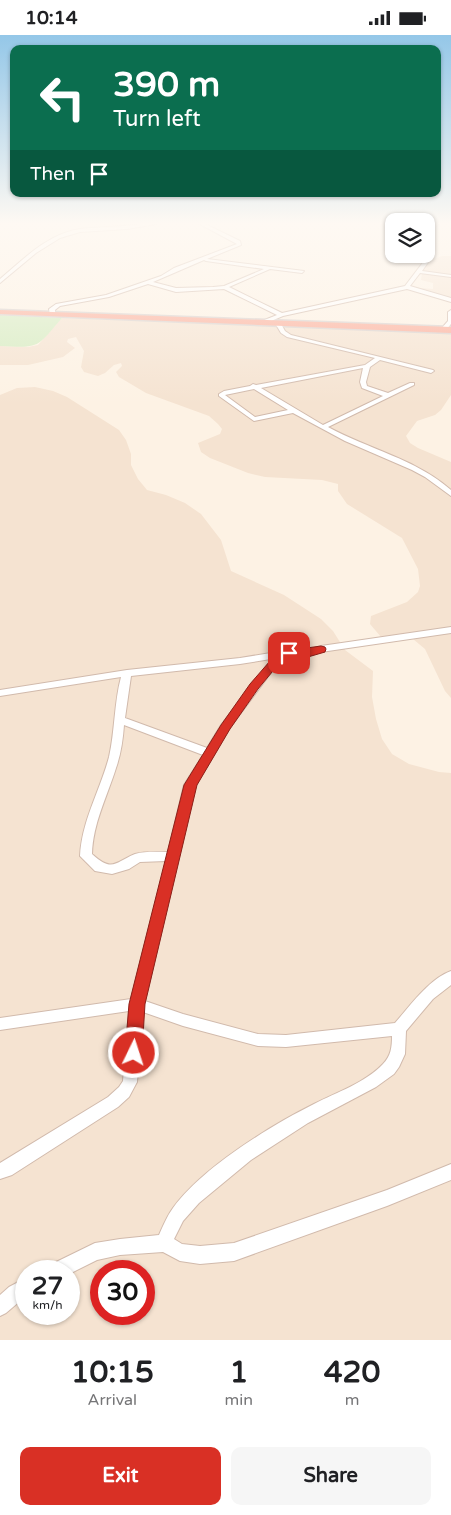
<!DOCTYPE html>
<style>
:root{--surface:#fff;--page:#f6f6f6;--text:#202124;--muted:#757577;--accent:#d93025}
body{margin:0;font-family:"Varela Round",sans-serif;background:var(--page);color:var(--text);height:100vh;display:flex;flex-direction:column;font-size:19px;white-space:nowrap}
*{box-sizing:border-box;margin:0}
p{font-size:16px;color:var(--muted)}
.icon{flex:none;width:28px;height:28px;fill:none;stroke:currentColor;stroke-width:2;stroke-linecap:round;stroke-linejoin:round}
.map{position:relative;height:1305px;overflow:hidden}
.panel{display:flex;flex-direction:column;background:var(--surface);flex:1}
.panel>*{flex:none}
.hud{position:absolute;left:10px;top:10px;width:431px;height:152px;border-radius:10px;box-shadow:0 1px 4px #0004;background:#0b6e4f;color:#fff;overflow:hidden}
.tools{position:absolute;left:385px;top:178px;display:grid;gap:10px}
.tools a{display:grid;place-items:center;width:50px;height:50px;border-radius:10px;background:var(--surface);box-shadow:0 1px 4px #0004;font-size:25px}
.speed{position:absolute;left:15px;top:1225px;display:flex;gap:10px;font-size:25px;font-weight:700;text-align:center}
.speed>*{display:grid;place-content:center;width:65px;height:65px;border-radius:50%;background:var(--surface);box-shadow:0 1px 4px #0004;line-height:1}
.speed small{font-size:12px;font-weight:400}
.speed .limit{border:8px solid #d22;background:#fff;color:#111}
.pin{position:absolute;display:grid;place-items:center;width:42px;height:42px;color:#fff;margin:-21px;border-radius:10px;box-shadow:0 2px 8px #0006}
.me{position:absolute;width:55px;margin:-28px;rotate:4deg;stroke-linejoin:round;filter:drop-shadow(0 0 4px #0008)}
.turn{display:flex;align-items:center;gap:18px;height:105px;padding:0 20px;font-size:22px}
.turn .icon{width:65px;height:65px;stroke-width:2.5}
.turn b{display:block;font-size:35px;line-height:42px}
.then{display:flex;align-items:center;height:48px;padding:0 20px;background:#0003;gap:10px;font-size:19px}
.eta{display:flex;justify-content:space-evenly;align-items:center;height:85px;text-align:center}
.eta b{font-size:30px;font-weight:700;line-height:35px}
.action{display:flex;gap:10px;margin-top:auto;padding:10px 20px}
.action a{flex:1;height:58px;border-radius:10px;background:var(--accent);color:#fff;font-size:20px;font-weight:700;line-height:58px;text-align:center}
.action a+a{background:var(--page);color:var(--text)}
.status{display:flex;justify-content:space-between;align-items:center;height:35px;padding:0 25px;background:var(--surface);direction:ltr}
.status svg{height:14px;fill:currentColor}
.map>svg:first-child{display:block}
.residential{fill:#f5e3d1;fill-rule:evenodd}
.green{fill:#d5ecc1}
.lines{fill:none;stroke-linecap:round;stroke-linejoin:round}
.minor-casing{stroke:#d1baac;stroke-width:2}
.highway-casing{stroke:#d9d0cc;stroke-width:3}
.minor{fill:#fff;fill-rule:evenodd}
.highway{fill:#fbab97;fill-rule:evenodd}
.route{fill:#d93025;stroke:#8d1f18}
</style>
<div class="status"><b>10:14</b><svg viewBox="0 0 49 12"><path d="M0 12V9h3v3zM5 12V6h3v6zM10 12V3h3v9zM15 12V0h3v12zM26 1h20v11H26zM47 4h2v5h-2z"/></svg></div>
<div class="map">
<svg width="451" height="1305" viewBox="0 0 451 1305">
<rect width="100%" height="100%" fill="#fdf2e4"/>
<g class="residential">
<path d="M442 221H451V265L407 252 433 254V248L421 245 423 231 426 227Z"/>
<path d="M62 283 451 297V360L441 375 435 380 417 386 406 401 410 408 418 413 451 427V663L445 656 425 614 407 599 381 602 370 589 371 581 407 567 418 557 420 551 418 534 402 503 347 469 338 456V449L322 445 265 442 248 438 210 423 201 417 198 408 220 399 222 394 218 389 209 381 146 358 119 342 116 337 122 331 121 328 114 330 105 338 98 341 84 337 81 332 84 316 76 302 68 304 67 307 75 313 63 322 28 330H0V311L28 312 38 310Z"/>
<path d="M35 352 53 356 67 362 119 395 126 405 131 419V430L138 444 147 455 166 460 185 468 201 479 221 505 231 536 284 560 321 584 333 596 345 615 373 636 372 662 376 684 382 704 392 719 409 729 439 737 451 738V1305H0V360L17 353ZM26 1236H69V1279H26ZM101 1236H144V1279H101Z"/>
</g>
<path class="green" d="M0 280 62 283C36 313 41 313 0 311Z"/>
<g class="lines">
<g class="minor-casing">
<g id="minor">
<path d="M149 187 156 189 127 194 80 197 60 203 36 218 0 248V244C24 224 47 199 80 194 103 191 126 193 149 187Z"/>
<path d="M196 187H201L240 206 241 210 207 224 304 236 302 238 270 234 229 252 282 278 405 251 424 226 414 219H419L429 226 422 236 451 240V242L420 238 410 251 451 263V267L407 254 283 281 264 289 262 288V286L277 280 224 254 176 257 148 249 109 262 60 271 55 275V281L50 280 49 274 56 269 106 260 161 241 174 233 237 209ZM204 225 206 226 264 234 224 251 213 252 176 253 153 247Z"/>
<path d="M430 187H435L426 190V188Z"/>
<path d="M451 275V289L445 296H441V294L448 286V277Z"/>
<path d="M278 286 280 287 285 296 291 300 433 335 434 336 431 338 380 325 370 332 366 347 367 351 388 358 410 348H414V350L328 392C368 414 416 424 451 455V461L425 442 412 435 345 406 293 378 254 386 219 361V359L224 356 250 351 253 349 256 350 365 330 375 323 287 302 281 298 275 288ZM363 333 360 347 362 353 383 361 323 390 261 353ZM254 354 288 375 255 382 225 360Z"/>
<path d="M451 592V598L321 617 276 631 229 694 196 750 145 966 183 979 258 999 286 1000 395 988C410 971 429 944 451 936V950L433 964 406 996 405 1019 399 1032 394 1039 376 1052 308 1088 251 1125 199 1168 183 1186 174 1204 182 1209 200 1211 234 1208 387 1155 451 1129V1145L387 1171 234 1226 200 1229 180 1226 163 1217 120 1220 97 1225 69 1239V1236H47L50 1230 95 1208 120 1204 159 1200C163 1191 167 1181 173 1173 202 1133 270 1091 314 1069 337 1057 365 1048 383 1029 391 1021 392 1012 392 1001L286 1012 258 1011 183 991 143 977 137 1047 129 1062 118 1072 12 1140 0 1144V1128L108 1062 119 1052 123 1046 129 976 0 995V983L131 964 166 826 140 827 129 834 112 839 95 836 80 821C82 785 100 756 109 722 115 696 114 668 121 642L0 661V655L127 635 240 623 289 615 292 616 294 618 293 620 321 611ZM289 621 270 627 221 690 207 713 125 683 131 641 240 629ZM124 690 203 720 184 750 168 817C158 817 145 816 135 819 115 827 113 838 92 819 93 788 107 762 116 733 121 719 123 704 124 690Z"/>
<path d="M26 1243V1261L6 1278 0 1281V1260L9 1252Z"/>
</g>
</g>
<g class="highway-casing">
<path id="highway" d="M0 275 451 292V298L0 279Z"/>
</g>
<use href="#minor" class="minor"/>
<use href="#highway" class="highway"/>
</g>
<linearGradient id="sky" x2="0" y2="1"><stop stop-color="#94c7e8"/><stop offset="0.51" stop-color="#fef9f3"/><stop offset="1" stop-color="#fef9f3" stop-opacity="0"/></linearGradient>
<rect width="451" height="369" fill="url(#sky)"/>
<path class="route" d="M321 611 325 612 326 614 325 617 277 631 258 654 230 694 197 750 145 969 142 1018 139 1023 134 1025 128 1023 125 1018 129 969 184 750 221 690 250 649 270 626 288 621 284 618 285 616Z"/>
</svg>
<div class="tools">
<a><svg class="icon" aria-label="layers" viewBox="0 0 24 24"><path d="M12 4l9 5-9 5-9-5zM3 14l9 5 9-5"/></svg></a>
</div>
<div class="speed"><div>27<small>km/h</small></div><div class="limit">30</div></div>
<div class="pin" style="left:289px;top:618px;background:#d93025"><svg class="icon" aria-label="arrive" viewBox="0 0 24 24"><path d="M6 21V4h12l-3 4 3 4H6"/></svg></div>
<svg class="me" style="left:134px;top:1018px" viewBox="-20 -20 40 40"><circle r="17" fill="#d93025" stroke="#fff" stroke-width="3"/><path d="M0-11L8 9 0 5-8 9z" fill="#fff"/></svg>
<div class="hud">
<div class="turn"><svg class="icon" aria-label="left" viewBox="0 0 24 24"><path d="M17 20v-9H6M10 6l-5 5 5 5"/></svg><div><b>390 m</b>Turn left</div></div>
<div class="then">Then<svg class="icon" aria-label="arrive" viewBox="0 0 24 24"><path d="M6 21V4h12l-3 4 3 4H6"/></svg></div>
</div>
</div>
<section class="panel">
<div class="eta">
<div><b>10:15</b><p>Arrival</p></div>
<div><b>1</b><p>min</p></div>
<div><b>420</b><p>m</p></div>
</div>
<div class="action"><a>Exit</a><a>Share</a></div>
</section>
